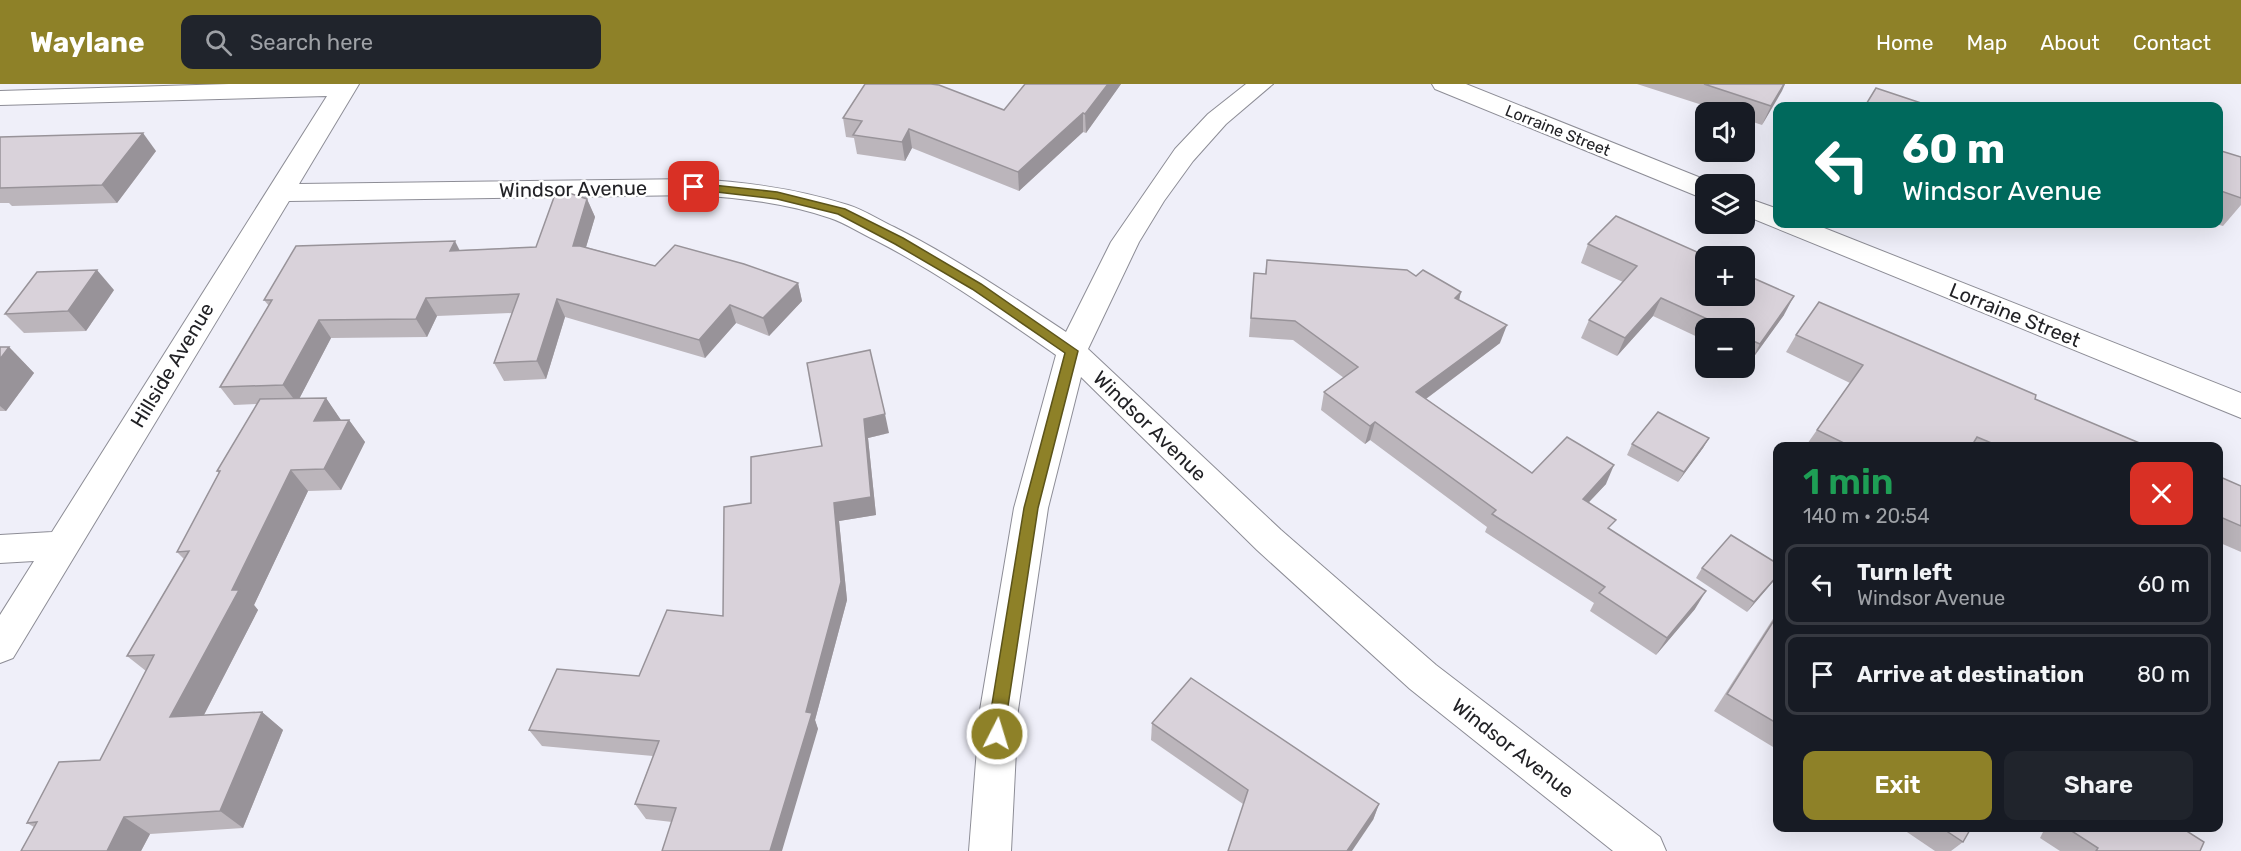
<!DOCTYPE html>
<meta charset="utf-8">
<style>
:root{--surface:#171b24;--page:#20242c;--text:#f1f3f6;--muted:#9ea1a6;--line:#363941;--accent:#8e8128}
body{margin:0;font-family:Rubik,sans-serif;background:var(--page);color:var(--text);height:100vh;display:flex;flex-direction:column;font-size:22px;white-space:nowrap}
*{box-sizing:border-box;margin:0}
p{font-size:20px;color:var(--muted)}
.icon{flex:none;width:33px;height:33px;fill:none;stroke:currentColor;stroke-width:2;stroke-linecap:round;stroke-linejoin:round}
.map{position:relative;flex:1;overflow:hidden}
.details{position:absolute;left:1773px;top:358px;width:450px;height:390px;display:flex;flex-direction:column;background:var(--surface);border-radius:12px;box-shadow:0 6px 24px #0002}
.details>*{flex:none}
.hud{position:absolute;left:1773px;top:18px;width:450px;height:126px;border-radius:12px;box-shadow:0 6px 24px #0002;background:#00695c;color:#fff;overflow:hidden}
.controls{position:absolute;left:1695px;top:18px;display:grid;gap:12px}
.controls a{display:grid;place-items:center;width:60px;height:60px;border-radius:12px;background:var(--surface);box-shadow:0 6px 24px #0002;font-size:30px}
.pin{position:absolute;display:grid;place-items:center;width:51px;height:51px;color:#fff;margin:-26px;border-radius:12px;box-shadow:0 3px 9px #0006}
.me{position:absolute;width:66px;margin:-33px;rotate:5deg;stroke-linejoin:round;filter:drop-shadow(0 0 4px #0008)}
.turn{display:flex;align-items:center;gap:21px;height:126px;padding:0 30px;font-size:27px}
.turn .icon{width:78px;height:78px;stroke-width:2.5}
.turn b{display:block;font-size:42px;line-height:51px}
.round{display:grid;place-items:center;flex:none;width:63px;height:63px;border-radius:12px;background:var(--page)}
.summary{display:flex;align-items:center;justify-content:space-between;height:102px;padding:0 30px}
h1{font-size:36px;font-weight:600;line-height:45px;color:#1e9e55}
.button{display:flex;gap:12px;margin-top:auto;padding:12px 30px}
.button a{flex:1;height:69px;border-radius:12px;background:var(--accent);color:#fff;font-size:24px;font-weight:600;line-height:69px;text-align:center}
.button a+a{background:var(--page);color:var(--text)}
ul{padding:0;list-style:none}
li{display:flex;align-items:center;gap:18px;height:81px;margin:0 12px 9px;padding:0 18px;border:3px solid var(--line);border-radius:12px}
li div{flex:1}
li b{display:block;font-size:22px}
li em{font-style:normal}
header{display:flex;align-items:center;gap:36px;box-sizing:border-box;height:84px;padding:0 30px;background:var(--accent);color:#fff}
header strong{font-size:28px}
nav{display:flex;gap:33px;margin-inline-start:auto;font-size:21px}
.search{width:420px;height:54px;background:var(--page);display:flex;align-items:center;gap:15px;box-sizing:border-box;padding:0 21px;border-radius:12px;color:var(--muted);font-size:22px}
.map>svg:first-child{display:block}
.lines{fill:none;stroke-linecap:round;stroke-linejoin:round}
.street-casing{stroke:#8d8d96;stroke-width:2}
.street{fill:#fff;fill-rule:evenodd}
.wall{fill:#bbb5bb}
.shaded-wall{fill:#989399}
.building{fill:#d9d2da;stroke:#989399;stroke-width:1.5}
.route{fill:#8e8128;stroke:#5c541a;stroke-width:1.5}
.labels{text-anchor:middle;stroke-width:5;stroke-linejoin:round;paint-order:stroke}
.far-street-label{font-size:16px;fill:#222226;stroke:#fff}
.street-label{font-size:20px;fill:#222226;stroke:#fff}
</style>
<header>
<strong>Waylane</strong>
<div class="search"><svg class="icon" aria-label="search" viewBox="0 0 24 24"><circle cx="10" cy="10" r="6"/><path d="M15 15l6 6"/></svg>Search here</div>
<nav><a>Home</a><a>Map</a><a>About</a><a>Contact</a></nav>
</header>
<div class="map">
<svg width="2241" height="767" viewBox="0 0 2241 767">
<rect width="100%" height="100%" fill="#efeff9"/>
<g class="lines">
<g class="street-casing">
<g id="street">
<path d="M229 0H359L299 100 695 95C747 98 798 105 848 121 864 126 879 136 894 143 954 173 1010 211 1066 248L1111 158 1175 65 1208 30 1246 0H1273L1226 40 1193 77 1164 117 1139 158 1088 265 1281 446 1436 581 1660 753 1666 767H1613L1410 605 1257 466 1081 293 1048 424 1018 626 1011 767H969L980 626 1014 424 1056 271C997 230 939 189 875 156 860 149 845 139 830 134 786 119 741 114 695 111L289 117 13 574 0 579V531L34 477 0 479V451L52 448 327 12 0 21V7Z"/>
<path d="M1432 0H1466L1716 100H1706V114L1697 112 1435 5Z"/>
<path d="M1744 113 1778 125V140H1814L2241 309V334L1744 131Z"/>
</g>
</g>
<use href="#street" class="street"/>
</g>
<g class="wall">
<path d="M1121 0 1086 49 1083 48 1019 107 912 64 905 77 857 70 854 54 846 53 843 34 1004 26Z"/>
<path d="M1637 0H1785L1762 41 1744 35V28H1724Z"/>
<path d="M0 53 156 67 117 119 12 122 9 119H0Z"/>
<path d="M2218 66 2241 73V121L2223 142 2216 140H2218Z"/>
<path d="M587 115 595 133 586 163 655 182 798 199 802 217 769 252 736 239 705 274 565 233 546 295 504 297 494 279 512 229 437 232 427 253 331 254 299 315 326 314 341 337 349 336 365 358 341 406 308 407 254 521 258 526 204 631 262 628 283 646 243 744 150 750 141 767H21L34 743 27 739 100 676 146 587 127 572 184 475 177 468 219 389 217 387 257 320 234 321 220 303 269 222 264 216 460 166 536 163Z"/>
<path d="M1588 160 1784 231 1750 278 1744 275V244H1706V257L1653 232 1617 272 1581 254 1589 236 1623 198 1581 179Z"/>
<path d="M1267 176 1416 192 1461 208 1459 216 1500 259 1426 315 1532 389 1606 400 1588 419 1610 446 1695 525 1656 571 1590 527 1594 519 1485 448 1487 443 1370 356 1365 360 1321 326 1324 308 1344 294 1293 256 1249 253 1254 189 1265 190Z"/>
<path d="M114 206 86 247 24 249 5 230Z"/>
<path d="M1796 251 2035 315 2149 363H1805L1850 299 1786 268Z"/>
<path d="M0 263H9L34 289 6 327H0Z"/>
<path d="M889 349 868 354 876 431 839 437 847 516 815 636 818 645 672 738 646 735 635 720 653 672 542 662 529 646 639 592 723 532 751 419 822 362Z"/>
<path d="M1709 354 1703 364 1678 398 1627 371 1632 360Z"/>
<path d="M2218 392 2241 402V468L2218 458Z"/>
<path d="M1702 484 1778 492 1747 528 1696 494Z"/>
<path d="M1778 527V666L1714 627Z"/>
<path d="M1152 639 1379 720 1373 736 1243 720 1151 656Z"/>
<path d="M1901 744H1971L1963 758 1951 767H1935Z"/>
<path d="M2045 744H2182L2200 767H2060L2040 754Z"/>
</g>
<g class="shaded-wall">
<path d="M1108 0H1121L1086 49 1085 30Z"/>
<path d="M1784 0H1785L1782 7 1762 41 1771 22Z"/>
<path d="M1083 29V48L1019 107 1018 88Z"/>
<path d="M909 45 912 64 905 77 902 58Z"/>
<path d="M143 49 156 67 117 119 102 101Z"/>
<path d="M587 115 595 133 581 180 573 162Z"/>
<path d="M455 157 464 175 450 167Z"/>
<path d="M97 186 114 206 86 247 68 227Z"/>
<path d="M798 199 802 217 769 252 763 234Z"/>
<path d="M1461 208 1456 227 1455 214Z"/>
<path d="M1794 212 1784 231 1750 278 1760 260Z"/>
<path d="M426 214 437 232 427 253 416 235Z"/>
<path d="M1661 214 1653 232 1617 272 1625 254Z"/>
<path d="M557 215 565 233 546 295 537 277Z"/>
<path d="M730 221 736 239 705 274 699 256Z"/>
<path d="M319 236 331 254 297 319 283 301Z"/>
<path d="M1507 241 1500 259 1411 326 1416 308Z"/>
<path d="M9 263 34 289 6 327 0 322V275Z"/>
<path d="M326 314 341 336 330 359 314 337Z"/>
<path d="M885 330 889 349 868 354 876 431 839 437 847 516 815 636 818 645 782 767H770L806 628 834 419 864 335Z"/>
<path d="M349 336 365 358 341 406 324 385Z"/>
<path d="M1375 338 1370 356 1365 360 1370 342Z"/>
<path d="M1709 354 1703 364 1678 398 1684 388Z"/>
<path d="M1614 381 1606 400 1575 433 1583 415Z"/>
<path d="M291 386 308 407 254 521 258 526 193 652 170 633Z"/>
<path d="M1778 491 1776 494 1747 528 1754 518Z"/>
<path d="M1706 507 1695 525 1656 571 1667 554Z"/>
<path d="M262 628 283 646 243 744 220 727Z"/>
<path d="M1379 720 1373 736 1352 767H1347Z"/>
<path d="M124 733 150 750 141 767H107Z"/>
</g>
<g class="building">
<path d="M865 0H931L939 1 1004 26 1025 0H1108L1085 30 1083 29 1018 88 909 45 902 58 853 51 862 37 843 34Z"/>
<path d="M1704 0H1784L1771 22Z"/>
<path d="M1876 4 1930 22H1865Z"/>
<path d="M143 49 102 101 0 104V53Z"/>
<path d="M2218 66 2241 73V114L2218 106Z"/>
<path d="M557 105 587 115 573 162H580L655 182 675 161 744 180 798 199 763 234 730 221 699 256 557 215 537 277 494 279 519 210 426 214 416 235 319 236 283 301 220 303 272 216H264L296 162 455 157 450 167 536 163Z"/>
<path d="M1616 132 1706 172V212H1744V190L1794 212 1760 260 1744 253V244H1727L1661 214 1625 254 1589 236 1637 182 1588 160Z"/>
<path d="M1267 176 1407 186 1416 192 1423 186 1461 208 1455 214 1507 241 1416 308 1532 389 1567 353 1614 381 1583 415 1616 436 1608 444 1706 507 1667 554 1599 509 1605 503 1492 430 1496 426 1375 338 1370 342 1324 308 1358 283 1295 237 1251 234 1254 189 1266 190Z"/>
<path d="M97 186 68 227 5 230 37 188Z"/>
<path d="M1819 218 2036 311 2035 315 2149 363H2001L1977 353 1971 363H1852L1817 346 1863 281 1796 251Z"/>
<path d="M0 263H9L0 275Z"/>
<path d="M870 266 885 330 864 335 871 413 834 419 841 498 806 628 812 629 770 767H662L676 724 635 720 659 657 529 646 557 585 639 592 667 526 723 532 724 423 751 419V373L822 362 807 279Z"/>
<path d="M326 314 314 337 349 336 324 385 291 386 232 506H239L170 633 262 628 220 727 124 733 107 767H21L37 738 27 739 59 678 100 676 154 571 127 572 189 467 177 468 220 387H217L260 315Z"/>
<path d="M1658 328 1709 354 1684 388 1632 360Z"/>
<path d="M2218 392 2241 402V442L2218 432Z"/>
<path d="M1731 451 1778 480V491L1754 518 1702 484Z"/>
<path d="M1778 530V640L1727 610Z"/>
<path d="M1191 594 1379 720 1347 767H1228L1248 706 1152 639Z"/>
<path d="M1942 744H1971L1963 758Z"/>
<path d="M2067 744H2182L2204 758 2200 767H2096L2098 764Z"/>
</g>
<path class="route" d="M694 99 777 108 845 125 903 154 981 200 1078 267 1038 424 1003 655 997 657 991 655 989 650 991 626 1024 424 1065 269 972 205 895 160 838 130 777 115 691 105V100Z"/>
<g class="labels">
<g class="far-street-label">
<text transform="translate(1558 46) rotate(22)" y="6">Lorraine Street</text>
</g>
<g class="street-label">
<text transform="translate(573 105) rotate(-1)" y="7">Windsor Avenue</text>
<text transform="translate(2015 231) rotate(22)" y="7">Lorraine Street</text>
<text transform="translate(172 281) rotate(-59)" y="7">Hillside Avenue</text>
<text transform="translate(1150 342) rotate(44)" y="7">Windsor Avenue</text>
<text transform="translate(1513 664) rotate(38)" y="7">Windsor Avenue</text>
</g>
</g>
</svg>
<div class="controls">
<a><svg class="icon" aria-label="sound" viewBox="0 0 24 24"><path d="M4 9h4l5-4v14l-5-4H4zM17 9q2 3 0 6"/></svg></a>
<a><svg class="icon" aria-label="layers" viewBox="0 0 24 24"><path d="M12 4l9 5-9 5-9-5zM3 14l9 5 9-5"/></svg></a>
<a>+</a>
<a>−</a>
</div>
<div class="pin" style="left:694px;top:103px;background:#d93025"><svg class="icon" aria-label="arrive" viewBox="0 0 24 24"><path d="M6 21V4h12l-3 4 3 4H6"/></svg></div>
<svg class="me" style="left:997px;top:650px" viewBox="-20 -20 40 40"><circle r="17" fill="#8e8128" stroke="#fff" stroke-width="3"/><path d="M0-11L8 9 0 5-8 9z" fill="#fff"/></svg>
<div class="hud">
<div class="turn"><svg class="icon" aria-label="left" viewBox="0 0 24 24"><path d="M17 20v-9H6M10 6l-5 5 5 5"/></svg><div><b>60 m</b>Windsor Avenue</div></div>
</div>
<section class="details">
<div class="summary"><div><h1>1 min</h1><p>140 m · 20:54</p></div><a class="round" style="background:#d93025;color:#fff"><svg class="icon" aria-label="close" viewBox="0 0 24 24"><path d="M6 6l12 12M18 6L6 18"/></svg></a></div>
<ul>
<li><svg class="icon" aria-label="left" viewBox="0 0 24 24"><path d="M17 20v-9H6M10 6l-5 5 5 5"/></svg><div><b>Turn left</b><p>Windsor Avenue</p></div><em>60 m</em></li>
<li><svg class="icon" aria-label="arrive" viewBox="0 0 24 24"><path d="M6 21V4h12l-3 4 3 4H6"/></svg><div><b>Arrive at destination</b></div><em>80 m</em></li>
</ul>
<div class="button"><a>Exit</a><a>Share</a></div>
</section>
</div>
